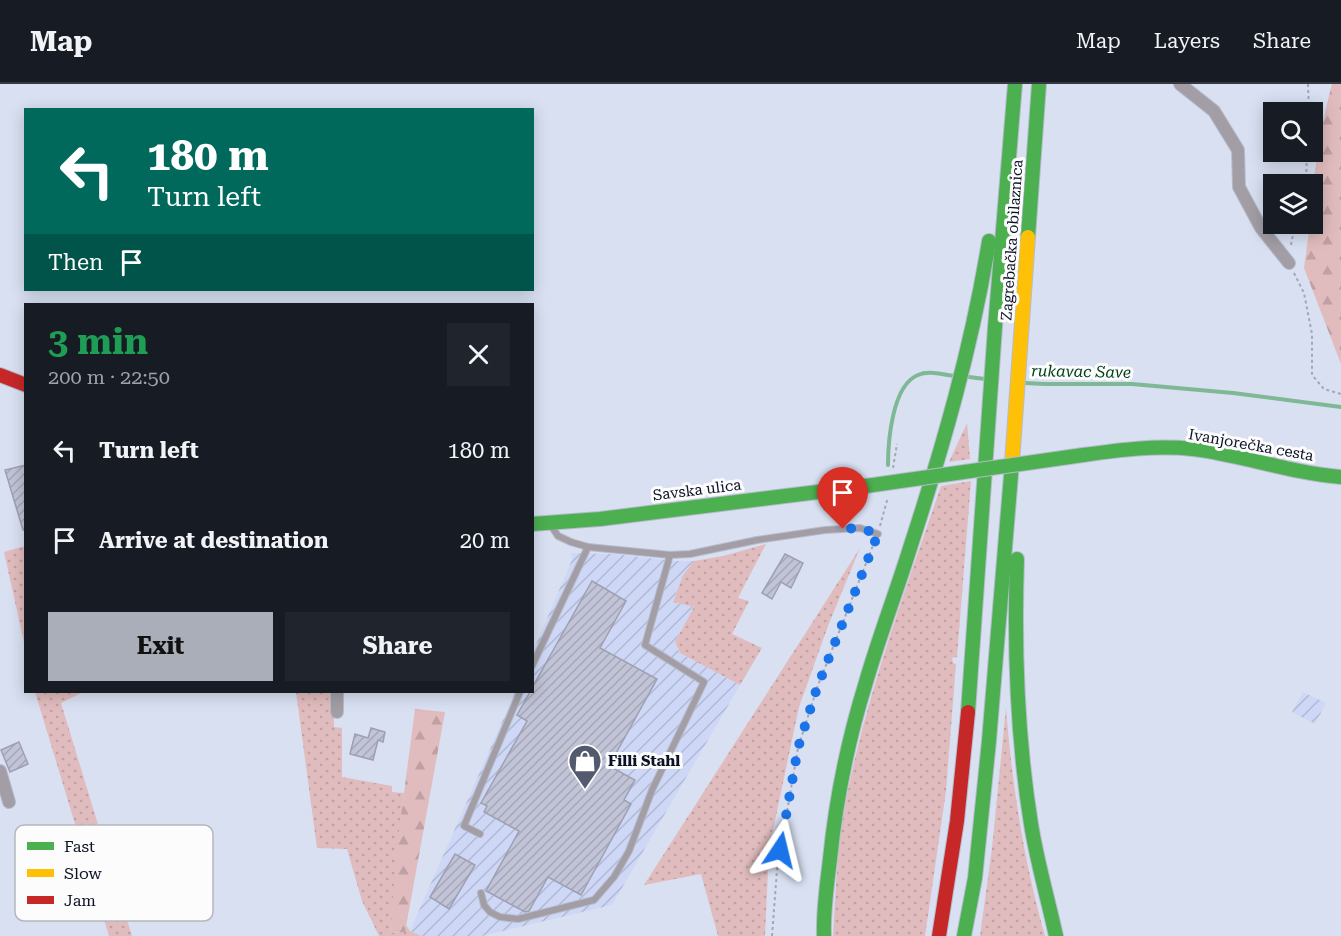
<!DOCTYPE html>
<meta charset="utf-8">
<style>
:root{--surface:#171b24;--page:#20242c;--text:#f1f3f6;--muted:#9ea1a6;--line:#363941;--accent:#aaaeb8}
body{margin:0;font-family:"Roboto Serif",serif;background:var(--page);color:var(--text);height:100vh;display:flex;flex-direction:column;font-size:22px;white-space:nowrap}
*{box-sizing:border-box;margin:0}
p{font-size:20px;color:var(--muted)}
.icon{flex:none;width:33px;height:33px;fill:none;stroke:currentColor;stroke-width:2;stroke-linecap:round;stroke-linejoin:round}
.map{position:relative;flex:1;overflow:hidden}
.details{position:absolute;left:24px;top:219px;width:510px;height:390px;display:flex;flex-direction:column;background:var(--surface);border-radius:0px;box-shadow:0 3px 15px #0003}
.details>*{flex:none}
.banner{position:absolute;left:24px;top:24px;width:510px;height:183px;border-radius:0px;box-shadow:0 3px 15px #0003;background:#00695c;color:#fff;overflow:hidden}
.fabs{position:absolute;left:1263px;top:18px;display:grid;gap:12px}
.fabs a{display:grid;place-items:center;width:60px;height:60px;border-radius:0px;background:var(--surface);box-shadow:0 3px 15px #0003;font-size:30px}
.pin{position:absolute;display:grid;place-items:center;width:51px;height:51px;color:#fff;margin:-62px -26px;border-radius:50% 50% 50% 0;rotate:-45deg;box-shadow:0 0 6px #0007}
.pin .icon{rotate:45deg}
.me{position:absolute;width:66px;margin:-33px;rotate:10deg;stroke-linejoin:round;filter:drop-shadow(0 0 4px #0008)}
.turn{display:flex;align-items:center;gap:21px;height:126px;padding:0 24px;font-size:27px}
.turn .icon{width:78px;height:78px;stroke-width:2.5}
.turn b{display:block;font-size:42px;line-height:51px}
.then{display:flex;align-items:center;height:57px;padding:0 24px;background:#0003;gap:12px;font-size:22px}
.round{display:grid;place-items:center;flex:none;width:63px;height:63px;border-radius:0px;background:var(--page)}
.headline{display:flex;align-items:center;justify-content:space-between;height:102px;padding:0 24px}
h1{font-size:36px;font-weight:700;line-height:45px;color:#1e9e55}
.button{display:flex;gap:12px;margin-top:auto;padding:12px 24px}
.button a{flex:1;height:69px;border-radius:0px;background:var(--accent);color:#111;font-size:24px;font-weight:700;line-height:69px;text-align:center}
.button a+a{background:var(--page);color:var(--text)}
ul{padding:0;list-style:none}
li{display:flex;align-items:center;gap:18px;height:90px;padding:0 24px}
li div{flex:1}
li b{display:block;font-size:22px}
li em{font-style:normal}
header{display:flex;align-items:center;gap:36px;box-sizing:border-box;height:84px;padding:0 30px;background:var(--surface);border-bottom:2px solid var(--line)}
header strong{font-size:28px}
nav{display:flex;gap:33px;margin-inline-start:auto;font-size:21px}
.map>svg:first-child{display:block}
.industrial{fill:url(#industrial-furrows)}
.grass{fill:url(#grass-dots)}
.forest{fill:url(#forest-firs)}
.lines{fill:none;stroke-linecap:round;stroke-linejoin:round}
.stream{stroke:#7eb894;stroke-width:4}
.building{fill:url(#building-hatch);stroke:#9ea0b2;stroke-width:1.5}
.lane-casing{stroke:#b6bccc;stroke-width:8}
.street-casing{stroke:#b6bccc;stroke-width:14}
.fast-casing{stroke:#b6bccc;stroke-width:16}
.slow-casing{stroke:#b6bccc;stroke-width:16}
.jam-casing{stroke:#b6bccc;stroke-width:16}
.path{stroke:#a7a6b1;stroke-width:2;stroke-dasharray:3 3;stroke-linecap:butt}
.lane{stroke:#a39ea6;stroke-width:6}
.street{stroke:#a39ea6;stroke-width:12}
.fast{stroke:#4caf50;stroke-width:14}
.slow{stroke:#ffc107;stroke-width:14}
.jam{stroke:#c62828;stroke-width:14}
.fast-bridge-casing{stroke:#b6bccc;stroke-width:16;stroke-linecap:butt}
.fast-bridge{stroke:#4caf50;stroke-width:14}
.route{stroke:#1a73e8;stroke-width:10;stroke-dasharray:0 18}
.labels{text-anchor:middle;stroke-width:6;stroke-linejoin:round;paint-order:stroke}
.street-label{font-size:15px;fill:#0c1226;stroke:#fcfcfc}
.poi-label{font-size:15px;font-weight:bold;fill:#0c1226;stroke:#fcfcfc;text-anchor:start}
.water-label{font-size:16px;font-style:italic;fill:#004018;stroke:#fcfcfc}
.key{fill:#fcfcfc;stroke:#b4b6bc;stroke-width:1.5}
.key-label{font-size:16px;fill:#0c1226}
</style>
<header>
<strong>Map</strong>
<nav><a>Map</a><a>Layers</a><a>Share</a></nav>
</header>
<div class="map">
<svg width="1341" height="852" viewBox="0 0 1341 852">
<defs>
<pattern id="industrial-furrows" width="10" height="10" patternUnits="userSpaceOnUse" patternTransform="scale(1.5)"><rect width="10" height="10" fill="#ced8f6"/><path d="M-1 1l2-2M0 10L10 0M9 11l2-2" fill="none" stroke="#b0b8d3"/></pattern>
<pattern id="grass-dots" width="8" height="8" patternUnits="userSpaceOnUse" patternTransform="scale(1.5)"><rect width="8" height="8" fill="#e1bcbe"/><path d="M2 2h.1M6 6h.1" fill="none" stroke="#c0a1a3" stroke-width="1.8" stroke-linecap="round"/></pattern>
<pattern id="forest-firs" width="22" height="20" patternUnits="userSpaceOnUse" patternTransform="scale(1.5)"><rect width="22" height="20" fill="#e1bcbe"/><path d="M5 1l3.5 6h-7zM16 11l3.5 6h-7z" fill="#c0a1a3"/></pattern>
<pattern id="building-hatch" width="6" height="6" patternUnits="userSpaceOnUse" patternTransform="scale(1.5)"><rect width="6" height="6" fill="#c1c3d6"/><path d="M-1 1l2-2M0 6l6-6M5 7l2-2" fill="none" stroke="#a5a6b8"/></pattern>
</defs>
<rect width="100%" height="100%" fill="#d8e0f2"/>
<g class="industrial">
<path d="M571 469 614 470 674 477H694L683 491 673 517 694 523 675 558 677 564 680 569 740 601 612 821 482 852H421L410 847 515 608H532L533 567 572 476Z"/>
<path d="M1303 608 1326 619 1315 640 1292 628Z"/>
</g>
<g class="grass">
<path d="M967 339 970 375 949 378Z"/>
<path d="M971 397 957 573 952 574 953 579 956 580 946 707 925 852H833C836 807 837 760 846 716 867 608 906 505 941 402Z"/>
<path d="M766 460 738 514 749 517 732 550 762 564 740 601 680 569 675 558 694 523 673 518 683 491 694 477 723 472Z"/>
<path d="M25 462H26L25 563 4 468Z"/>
<path d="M860 464 828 542 799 623 769 765 765 852H718L701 790 644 801Z"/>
<path d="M35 608H83L61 619 132 852H109Z"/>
<path d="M296 608H333L334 643 342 644V693L392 702V708L404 709 390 849 404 848 406 841 410 847 421 852H379L362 817 347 765 317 764Z"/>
<path d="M1006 624C1012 701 1024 778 1045 852H980L992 764Z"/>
</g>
<g class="forest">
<path d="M1332 0H1341V280L1304 184 1310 140H1312C1312 93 1320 45 1332 0Z"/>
<path d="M415 625 445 628 405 848 390 849 397 762Z"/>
</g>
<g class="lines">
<g class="stream">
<path d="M969 293 985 295"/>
<path d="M1025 299 1045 300H1132L1233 309 1341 323"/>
<path d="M888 381C888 358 892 301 918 291 929 286 943 291 955 292"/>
</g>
</g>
<g class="building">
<path d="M26 381V446H23L5 386Z"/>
<path d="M785 470 803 479 791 504 781 498 772 515 762 509Z"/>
<path d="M592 497 626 517 600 564 657 595 609 682 635 696 624 716 631 720 581 811 548 793 529 827 525 828 486 807 519 747 484 728 487 722 481 719 527 637 517 631 530 608H532V604Z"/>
<path d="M371 644 385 648 383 658 378 656 373 676 350 670 355 650 368 654Z"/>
<path d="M19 658 28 680 10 688 1 666Z"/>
<path d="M455 770 475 781 449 825 430 813Z"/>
</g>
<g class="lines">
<g class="lane-casing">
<g id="lane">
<path d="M550 440 558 452 571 458 588 463 670 471 690 470 757 456 825 446 860 444 878 450"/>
<path d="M532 582 588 463"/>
<path d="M480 750 464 742 520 608"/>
<path d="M481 809 484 821 490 828 500 833 518 835 594 816 614 793 629 767 652 706 704 598 645 561 670 471"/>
</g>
</g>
<g class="street-casing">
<g id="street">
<path d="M1180 0 1214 27 1238 66 1239 103 1261 144 1289 179"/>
<path d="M337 628V608"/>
<path d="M0 687 9 718"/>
</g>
</g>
<g class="fast-casing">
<g id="fast">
<path d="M1028 153 1039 0"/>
<path d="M1083 371C1119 366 1156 361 1193 365 1243 371 1290 389 1341 393"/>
<path d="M532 440 600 435 866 402"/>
<path d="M1017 475C1014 563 1017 653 1031 740 1037 778 1048 815 1056 852"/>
<path d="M968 628 995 243 1015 0"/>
<path d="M824 852C823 826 827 801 830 775 836 715 848 656 866 598 879 553 896 509 910 464 943 363 972 262 989 157"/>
<path d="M964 852 975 794 989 657 1012 379"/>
</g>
</g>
<g class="slow-casing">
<path id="slow" d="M1012 379 1028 153"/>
</g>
<g class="jam-casing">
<g id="jam">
<path d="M0 291 26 301"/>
<path d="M939 852 957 737 968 628"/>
</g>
</g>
<g class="path">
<path d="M1308 0 1309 28"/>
<path d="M1306 100 1307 68"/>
<path d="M1291 161 1295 140"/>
<path d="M1294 189 1304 209 1312 250V291L1324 305 1341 310"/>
<path d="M893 384 897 360"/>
<path d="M880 442 888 413"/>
<path d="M772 852 777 786 798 664 817 604 874 459"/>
</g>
<use href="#lane" class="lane"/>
<use href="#street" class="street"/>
<use href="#fast" class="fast"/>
<use href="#slow" class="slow"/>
<use href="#jam" class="jam"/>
<g class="fast-bridge-casing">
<path id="fast-bridge" d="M866 402 1083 371"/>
</g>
<use href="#fast-bridge" class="fast-bridge"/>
</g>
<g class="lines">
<path class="route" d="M780 766 798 664 817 604 878 450 860 444 843 445"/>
</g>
<defs>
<g id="shop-pin" transform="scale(1.725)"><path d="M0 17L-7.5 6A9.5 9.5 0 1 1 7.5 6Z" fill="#535a6d" stroke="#fcfcfc"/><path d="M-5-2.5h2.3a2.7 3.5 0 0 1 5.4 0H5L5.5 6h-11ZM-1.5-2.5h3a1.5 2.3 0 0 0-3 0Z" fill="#fff"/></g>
</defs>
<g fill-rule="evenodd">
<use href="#shop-pin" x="585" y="677"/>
</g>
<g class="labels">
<g class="street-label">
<text transform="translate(1012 156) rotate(-86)" y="5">Zagrebačka obilaznica</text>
<text transform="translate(1251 361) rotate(10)" y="5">Ivanjorečka cesta</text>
<text transform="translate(697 406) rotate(-7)" y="5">Savska ulica</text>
</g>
<g class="poi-label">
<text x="608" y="682">Filli Stahl</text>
</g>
<g class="water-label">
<text transform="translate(1081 287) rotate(1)" y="6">rukavac Save</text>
</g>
</g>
<rect x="15" y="741" width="198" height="96" rx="9" class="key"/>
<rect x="27" y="758" width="27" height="8" fill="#4caf50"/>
<rect x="27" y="785" width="27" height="8" fill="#ffc107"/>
<rect x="27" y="812" width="27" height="8" fill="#c62828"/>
<g class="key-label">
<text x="64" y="768">Fast</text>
<text x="64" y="795">Slow</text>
<text x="64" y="822">Jam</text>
</g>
</svg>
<div class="fabs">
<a><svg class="icon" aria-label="search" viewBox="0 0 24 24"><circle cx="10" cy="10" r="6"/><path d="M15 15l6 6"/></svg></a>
<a><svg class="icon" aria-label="layers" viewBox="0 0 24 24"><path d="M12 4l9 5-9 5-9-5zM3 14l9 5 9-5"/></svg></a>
</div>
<div class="pin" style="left:843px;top:445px;background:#d93025"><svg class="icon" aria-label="arrive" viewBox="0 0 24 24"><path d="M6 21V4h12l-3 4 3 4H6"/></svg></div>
<svg class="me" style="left:780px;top:766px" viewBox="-20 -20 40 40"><path d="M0-17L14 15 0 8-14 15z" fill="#1a73e8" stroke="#fff" stroke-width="4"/></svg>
<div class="banner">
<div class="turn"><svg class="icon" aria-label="left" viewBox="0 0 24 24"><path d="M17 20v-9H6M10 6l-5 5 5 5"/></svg><div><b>180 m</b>Turn left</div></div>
<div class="then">Then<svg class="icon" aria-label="arrive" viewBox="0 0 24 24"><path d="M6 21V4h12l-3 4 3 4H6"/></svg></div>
</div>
<section class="details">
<div class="headline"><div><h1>3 min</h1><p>200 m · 22:50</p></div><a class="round"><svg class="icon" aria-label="close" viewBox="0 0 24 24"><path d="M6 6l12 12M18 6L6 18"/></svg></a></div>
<ul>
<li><svg class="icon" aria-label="left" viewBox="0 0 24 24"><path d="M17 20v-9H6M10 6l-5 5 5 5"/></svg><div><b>Turn left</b></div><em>180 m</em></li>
<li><svg class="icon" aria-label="arrive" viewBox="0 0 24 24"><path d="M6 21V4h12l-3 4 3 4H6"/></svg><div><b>Arrive at destination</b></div><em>20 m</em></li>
</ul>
<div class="button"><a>Exit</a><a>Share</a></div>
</section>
</div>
